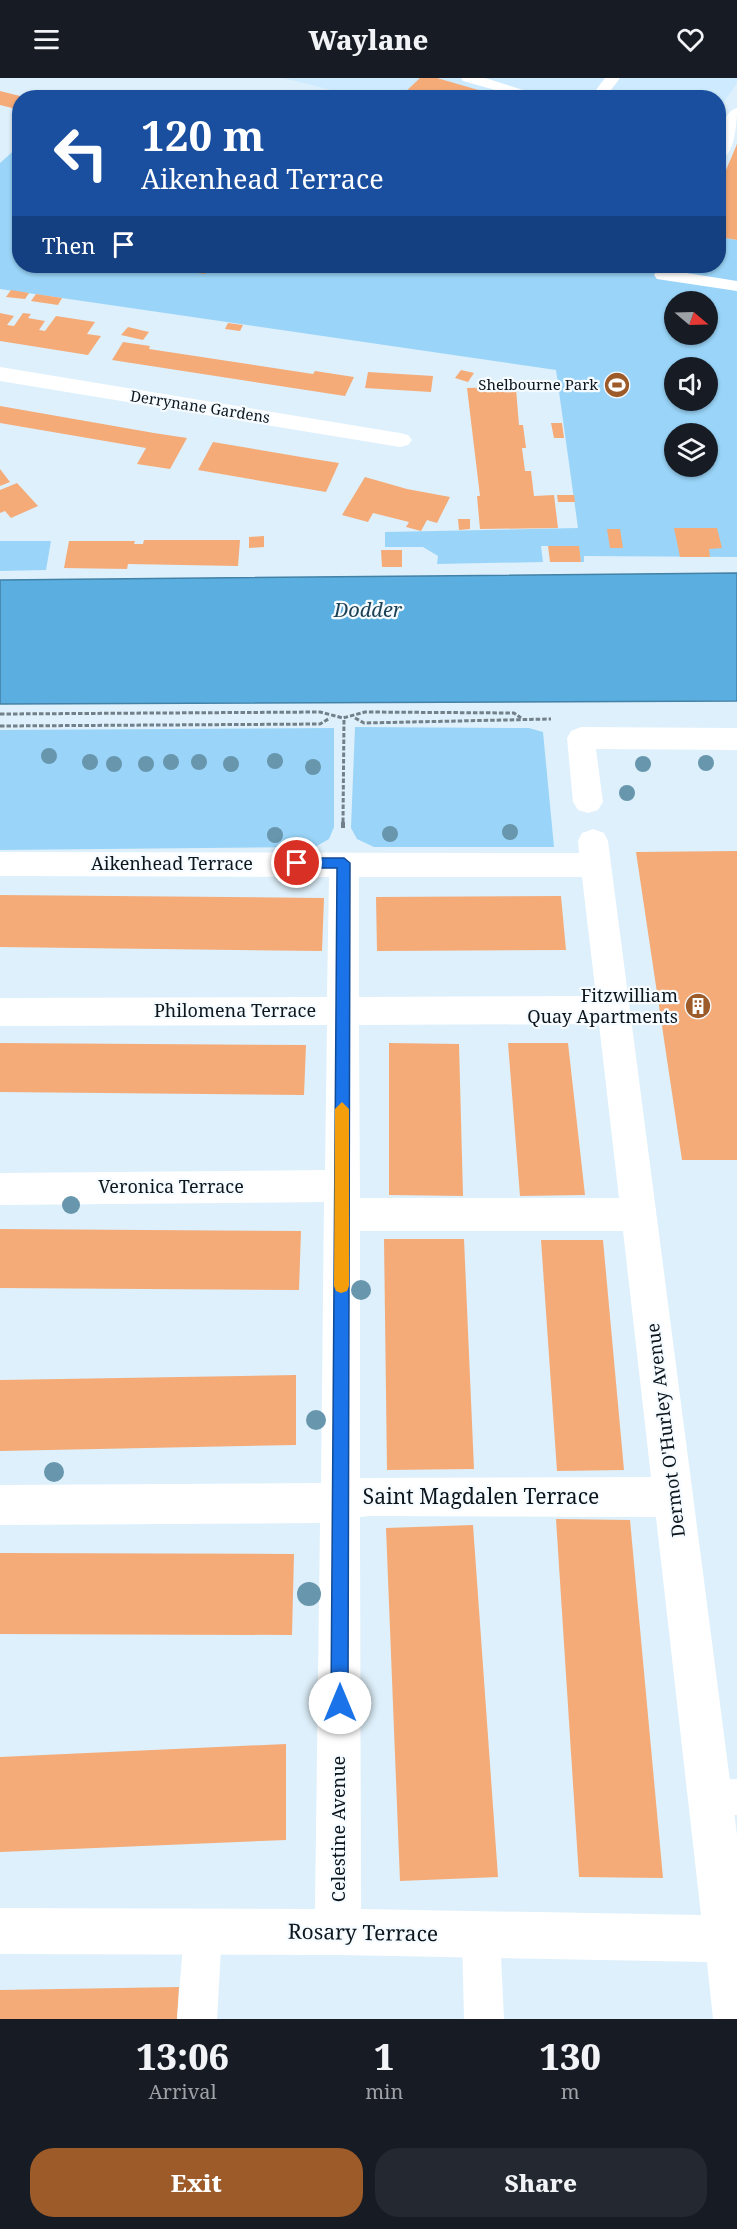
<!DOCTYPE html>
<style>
:root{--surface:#171b24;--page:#242831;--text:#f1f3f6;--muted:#9ea1a6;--accent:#9d5b29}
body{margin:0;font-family:"Noto Serif",serif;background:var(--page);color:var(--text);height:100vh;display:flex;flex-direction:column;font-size:22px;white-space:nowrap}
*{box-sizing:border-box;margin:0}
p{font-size:20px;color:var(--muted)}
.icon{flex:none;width:33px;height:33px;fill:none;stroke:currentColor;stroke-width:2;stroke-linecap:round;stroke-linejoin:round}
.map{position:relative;height:1941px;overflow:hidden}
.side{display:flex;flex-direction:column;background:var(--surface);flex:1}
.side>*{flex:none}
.guide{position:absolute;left:12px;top:12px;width:714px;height:183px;border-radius:24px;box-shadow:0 2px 4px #0004;background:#1a4fa0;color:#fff;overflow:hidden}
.needle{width:39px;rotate:109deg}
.buttons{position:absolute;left:664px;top:213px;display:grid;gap:12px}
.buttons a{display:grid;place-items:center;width:54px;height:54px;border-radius:50%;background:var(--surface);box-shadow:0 2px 4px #0004;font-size:30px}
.pin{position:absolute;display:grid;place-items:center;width:51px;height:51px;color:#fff;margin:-26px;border:3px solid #fff;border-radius:50%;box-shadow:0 2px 6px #0007}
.me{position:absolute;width:66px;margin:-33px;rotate:0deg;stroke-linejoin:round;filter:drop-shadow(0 0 4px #0008)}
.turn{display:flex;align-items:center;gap:21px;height:126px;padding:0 30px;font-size:27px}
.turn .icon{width:78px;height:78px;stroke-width:2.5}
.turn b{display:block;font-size:42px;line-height:51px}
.then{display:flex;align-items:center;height:57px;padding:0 30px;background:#0003;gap:12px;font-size:22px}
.eta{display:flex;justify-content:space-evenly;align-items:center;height:102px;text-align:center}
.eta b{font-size:36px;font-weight:800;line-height:42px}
.primary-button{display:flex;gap:12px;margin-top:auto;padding:12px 30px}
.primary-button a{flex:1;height:69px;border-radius:24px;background:var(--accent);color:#fff;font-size:24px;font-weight:800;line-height:69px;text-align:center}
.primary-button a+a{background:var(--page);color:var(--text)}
header{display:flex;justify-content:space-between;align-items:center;height:78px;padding:0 30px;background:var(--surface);font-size:27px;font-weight:800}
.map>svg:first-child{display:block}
.built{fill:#cdeafe}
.green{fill:#9ad5f9;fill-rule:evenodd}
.water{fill:#5aafe0;stroke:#4381a6;stroke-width:1.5}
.building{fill:#f4ab78}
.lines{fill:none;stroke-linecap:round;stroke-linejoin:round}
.path-far1{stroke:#728089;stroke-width:3;stroke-dasharray:4.5 2;stroke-linecap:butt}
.path{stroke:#728089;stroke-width:4;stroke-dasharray:6 3;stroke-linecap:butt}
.lane{fill:#fff;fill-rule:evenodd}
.street{fill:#fff;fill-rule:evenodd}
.tree{fill:#6896ad}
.route{fill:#1a73e8;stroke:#114b97;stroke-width:1.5}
.slow{fill:#f59e0b}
.labels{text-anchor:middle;stroke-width:4.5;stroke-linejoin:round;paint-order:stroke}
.far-poi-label{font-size:15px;fill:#0c161d;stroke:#f5fbff;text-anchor:end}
.far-street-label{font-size:15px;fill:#0c161d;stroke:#f5fbff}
.street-label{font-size:18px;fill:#0c161d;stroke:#f5fbff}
.poi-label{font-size:18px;fill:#0c161d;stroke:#f5fbff;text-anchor:end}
.water-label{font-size:20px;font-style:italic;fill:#1b3f54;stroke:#f5fbff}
.near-street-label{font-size:21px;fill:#0c161d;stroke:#f5fbff}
</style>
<header><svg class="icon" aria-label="menu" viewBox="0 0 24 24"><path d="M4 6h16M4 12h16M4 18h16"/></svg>Waylane<svg class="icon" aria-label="heart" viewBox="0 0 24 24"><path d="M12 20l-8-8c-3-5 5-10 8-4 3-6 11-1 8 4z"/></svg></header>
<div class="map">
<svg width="737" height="1941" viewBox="0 0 737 1941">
<rect width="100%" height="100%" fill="#def0fb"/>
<path class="built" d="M283 0H737V5L719 31 718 20 360 19Z"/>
<g class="green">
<path d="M19 68 20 188H718L719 147 724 148 720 159 737 162V479L584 478V484H581L578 468H541L543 484 437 486 438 478 423 469H385V454L578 450 556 292 0 211V85ZM675 224H708V256H675ZM675 290H708V322H675ZM675 356H708V388H675Z"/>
<path d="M0 463H51L46 492 0 493Z"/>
<path d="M355 649 529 650 543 654 554 769H374L357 761 351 750Z"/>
<path d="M334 650V749L329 761 315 769 0 772V652Z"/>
</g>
<path class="water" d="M737 495V623L0 626V502Z"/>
<g class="building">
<path d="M420 0H437L506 20H399Z"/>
<path d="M0 13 20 18V32L0 27Z"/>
<path d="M737 66V162L720 159 724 148 718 147V111Z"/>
<path d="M185 188H211L205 196 182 193Z"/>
<path d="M11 212 29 215 25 221 6 219Z"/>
<path d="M36 216 62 220 58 227 31 223Z"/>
<path d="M0 235 14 238 7 247 14 248 23 235 31 236 28 240 45 243 39 252 45 253 56 238 95 244 87 256 101 258 88 277 0 263Z"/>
<path d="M228 245 243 247 240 253 225 251Z"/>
<path d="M128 249 149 254 143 262 121 257Z"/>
<path d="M123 264 150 268 149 271 313 296 315 293 354 299 345 318 112 282Z"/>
<path d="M461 292 474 295 468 304 455 300Z"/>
<path d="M368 294 433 298 431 314 365 310Z"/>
<path d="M502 309 516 311 519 347H523L526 370H522L525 393H531L534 418 554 417 558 450 480 451 477 418H480L467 310Z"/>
<path d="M0 328 154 355 187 360 170 391 137 386 146 370 0 345Z"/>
<path d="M551 345H562L564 360H554Z"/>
<path d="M213 364 307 380 339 385 326 414 198 392Z"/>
<path d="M0 391 10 404 0 408Z"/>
<path d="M365 399 407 411 450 419 437 445 427 442 421 453 406 449 409 444 373 435 368 444 342 437Z"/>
<path d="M17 405 38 428 11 440 5 433 0 435V412Z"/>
<path d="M557 417H574L575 424H558Z"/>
<path d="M458 441H470V451L459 452Z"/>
<path d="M674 450H717L722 470 709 471 710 479H680Z"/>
<path d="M607 451H620L623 470H610Z"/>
<path d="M264 458V469L249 470V459Z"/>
<path d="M144 462H240L238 488 128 486 127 491 64 490 69 463H135L134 466H143Z"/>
<path d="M548 468H579L581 484H550Z"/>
<path d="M381 472H402V489H382Z"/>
<path d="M737 773V1082H682L636 774Z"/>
<path d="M0 817 324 820 322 873 0 869Z"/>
<path d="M561 818 566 872 377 873 376 819Z"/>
<path d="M0 965 306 967 304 1017 0 1014Z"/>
<path d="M389 965 459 966 463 1118 389 1117Z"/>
<path d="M508 965H568L585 1117 520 1118Z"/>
<path d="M0 1151 301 1153 299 1212 0 1210Z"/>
<path d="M384 1161H464L474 1391 387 1392Z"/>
<path d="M541 1162H603L624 1392 557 1393Z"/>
<path d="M296 1297V1367L0 1373V1302Z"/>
<path d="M556 1441 630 1442 663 1800 579 1799Z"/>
<path d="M473 1447 498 1799 400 1803 386 1450Z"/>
<path d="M0 1475 294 1476 292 1557 0 1556Z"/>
<path d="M286 1666V1762L0 1774V1679Z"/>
<path d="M179 1909 177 1941H0V1912Z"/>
</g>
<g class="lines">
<g class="path-far1">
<path d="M0 636 320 634 343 640 365 634 514 635 521 640"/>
<path d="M355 640 364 645 551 641"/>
<path d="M0 648 320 646 330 640"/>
<path d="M343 744 344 640"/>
</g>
<path class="path" d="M343 750V742"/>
<g class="lane">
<path d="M461 0H485L549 20H523L463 3Z"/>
<path d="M605 0H620L605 20H590Z"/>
<path d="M737 30C737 44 735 79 718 83 718 68 719 35 737 30Z"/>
<path d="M660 188H676L674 193 737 203V213L657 201 654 197Z"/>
<path d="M737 1701V1737L710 1738 697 1733 692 1720 697 1707 710 1702Z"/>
<path d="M203 1835 216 1841 222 1854 217 1941H177L184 1854 190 1841Z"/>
<path d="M481 1838 494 1844 500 1857 504 1941H464L462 1857 468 1844Z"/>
</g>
<g class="street">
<path d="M0 289 400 355 408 357 412 362 408 367 400 369 0 303Z"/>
<path d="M581 649 737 650V672L596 671 603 724 598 732 588 735 578 732 573 724 567 660 571 653Z"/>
<path d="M593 751 604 755 608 763 737 1757V1941H713L707 1884 338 1877 0 1876V1830L315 1831 320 1445 0 1447V1407L321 1405 324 1124 0 1127V1095L325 1092 327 947 0 948V920L327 919 329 799 0 798V774L579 775 578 763 582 755ZM359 799H582L596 918 359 919ZM599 946 619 1120H360L359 947ZM360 1153H623L651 1399 360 1400ZM370 1438 656 1439 701 1837 361 1831 360 1439Z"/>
</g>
</g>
<g class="tree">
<circle cx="49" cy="678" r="8"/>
<circle cx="275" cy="683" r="8"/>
<circle cx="90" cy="684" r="8"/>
<circle cx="171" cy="684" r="8"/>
<circle cx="199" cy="684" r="8"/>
<circle cx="706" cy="685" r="8"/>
<circle cx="114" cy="686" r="8"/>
<circle cx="146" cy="686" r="8"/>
<circle cx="231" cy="686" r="8"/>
<circle cx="643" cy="686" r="8"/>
<circle cx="313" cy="689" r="8"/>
<circle cx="627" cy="715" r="8"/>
<circle cx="510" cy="754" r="8"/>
<circle cx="390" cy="756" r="8"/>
<circle cx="275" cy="757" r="8"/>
<circle cx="71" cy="1127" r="9"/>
<circle cx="361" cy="1212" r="10"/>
<circle cx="316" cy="1342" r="10"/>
<circle cx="54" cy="1394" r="10"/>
<circle cx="309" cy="1516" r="12"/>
</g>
<path class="route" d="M297 780H344L350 785 348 1625 346 1632 340 1634 333 1632 331 1625 337 790H297L291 785Z"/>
<path class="slow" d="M342 1024 349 1031V1208L347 1213 341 1215 336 1213 334 1208 335 1031Z"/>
<defs>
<g id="stadium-disc" transform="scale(1.35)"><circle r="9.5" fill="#9d5b29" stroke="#f5fbff"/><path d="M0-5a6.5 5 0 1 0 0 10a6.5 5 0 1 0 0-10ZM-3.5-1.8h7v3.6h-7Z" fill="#fff"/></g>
<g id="building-disc" transform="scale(1.35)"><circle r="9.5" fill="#9d5b29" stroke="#f5fbff"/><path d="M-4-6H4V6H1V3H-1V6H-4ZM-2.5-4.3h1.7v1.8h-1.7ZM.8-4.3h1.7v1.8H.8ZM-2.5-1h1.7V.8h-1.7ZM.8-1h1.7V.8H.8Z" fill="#fff"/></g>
</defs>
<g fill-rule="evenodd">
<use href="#stadium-disc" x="617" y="307"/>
<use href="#building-disc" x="698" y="928"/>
</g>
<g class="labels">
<g class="far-poi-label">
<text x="598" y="312">Shelbourne Park</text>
</g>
<g class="far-street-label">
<text transform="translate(200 329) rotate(9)" y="5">Derrynane Gardens</text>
</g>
<g class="street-label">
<text x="172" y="792">Aikenhead Terrace</text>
<text x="235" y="939">Philomena Terrace</text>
<text x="171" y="1115">Veronica Terrace</text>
<text transform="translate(666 1352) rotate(-97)" y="6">Dermot O'Hurley Avenue</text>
<text transform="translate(339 1751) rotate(-90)" y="6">Celestine Avenue</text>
</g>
<g class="poi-label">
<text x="678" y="924">Fitzwilliam<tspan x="678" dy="21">Quay Apartments</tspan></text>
</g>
<g class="water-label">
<text x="368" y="539">Dodder</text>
</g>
<g class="near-street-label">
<text x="481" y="1426">Saint Magdalen Terrace</text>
<text transform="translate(363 1855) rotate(1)" y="7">Rosary Terrace</text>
</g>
</g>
</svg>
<div class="buttons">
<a><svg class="needle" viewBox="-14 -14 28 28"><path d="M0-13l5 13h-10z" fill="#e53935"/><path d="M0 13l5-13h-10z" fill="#9ea1a6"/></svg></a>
<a><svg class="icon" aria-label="sound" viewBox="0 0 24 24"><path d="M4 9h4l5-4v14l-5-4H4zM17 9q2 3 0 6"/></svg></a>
<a><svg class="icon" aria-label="layers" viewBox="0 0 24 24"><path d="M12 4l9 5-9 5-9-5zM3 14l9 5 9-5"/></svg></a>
</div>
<div class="pin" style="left:297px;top:785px;background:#d93025"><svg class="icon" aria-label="arrive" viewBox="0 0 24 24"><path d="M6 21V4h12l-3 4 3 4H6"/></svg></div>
<svg class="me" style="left:340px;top:1625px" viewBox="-20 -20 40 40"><circle r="19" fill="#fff"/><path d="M0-13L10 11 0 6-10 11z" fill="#1a73e8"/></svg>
<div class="guide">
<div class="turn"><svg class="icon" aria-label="left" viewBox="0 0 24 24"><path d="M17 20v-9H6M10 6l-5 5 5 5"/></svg><div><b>120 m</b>Aikenhead Terrace</div></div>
<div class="then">Then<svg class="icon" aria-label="arrive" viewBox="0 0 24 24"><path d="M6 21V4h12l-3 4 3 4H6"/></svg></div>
</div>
</div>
<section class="side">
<div class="eta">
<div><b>13:06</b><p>Arrival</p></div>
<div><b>1</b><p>min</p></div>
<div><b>130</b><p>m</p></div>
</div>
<div class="primary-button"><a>Exit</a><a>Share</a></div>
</section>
